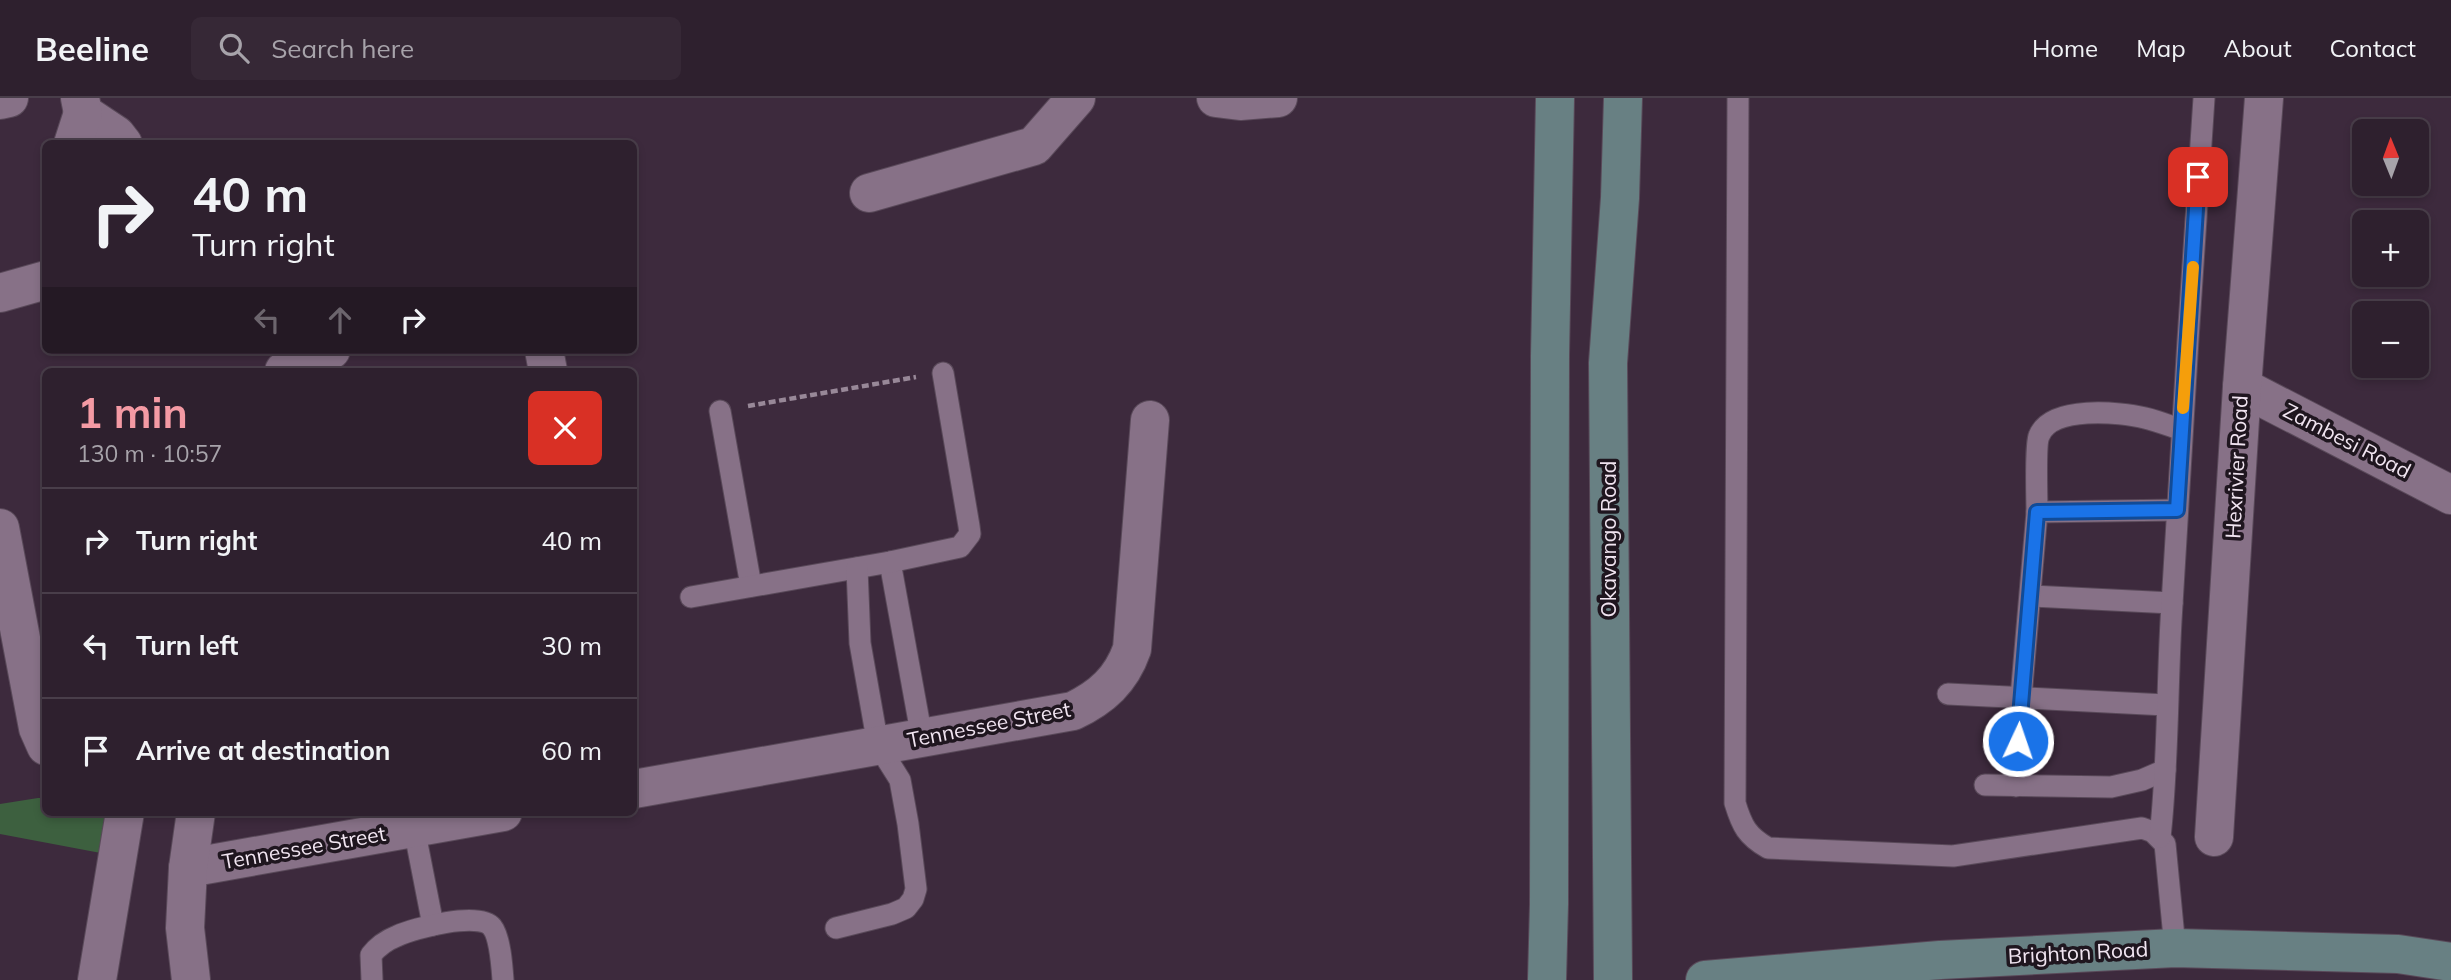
<!DOCTYPE html>
<meta charset="utf-8">
<style>
:root{--surface:#2e202e;--page:#362836;--text:#f1f3f6;--muted:#a7a3aa;--line:#493e4a;--accent:#f49aa4}
body{margin:0;font-family:Mulish,sans-serif;background:var(--page);color:var(--text);height:100vh;display:flex;flex-direction:column;font-size:26px;white-space:nowrap}
*{box-sizing:border-box;margin:0}
p{font-size:23px;color:var(--muted)}
.icon{flex:none;width:38px;height:38px;fill:none;stroke:currentColor;stroke-width:2;stroke-linecap:round;stroke-linejoin:round}
.map{position:relative;flex:1;overflow:hidden}
.side{position:absolute;left:42px;top:270px;width:595px;height:448px;display:flex;flex-direction:column;background:var(--surface);border-radius:10px;box-shadow:0 4px 10px #0003,0 0 0 2px var(--line)}
.side>*{flex:none}
.top-card{position:absolute;left:42px;top:42px;width:595px;height:214px;border-radius:10px;box-shadow:0 4px 10px #0003,0 0 0 2px var(--line);background:#2e202e;color:var(--text);overflow:hidden}
.needle{width:46px;rotate:359deg}
.fabs{position:absolute;left:2352px;top:21px;display:grid;gap:14px}
.fabs a{display:grid;place-items:center;width:77px;height:77px;border-radius:10px;background:var(--surface);box-shadow:0 4px 10px #0003,0 0 0 2px var(--line);font-size:35px}
.pin{position:absolute;display:grid;place-items:center;width:60px;height:60px;color:#fff;margin:-30px;border-radius:14px;box-shadow:0 4px 10px #0006}
.me{position:absolute;width:77px;margin:-38px;rotate:3deg;stroke-linejoin:round;filter:drop-shadow(0 0 5px #0008)}
.turn{display:flex;align-items:center;gap:24px;height:147px;padding:0 35px;font-size:32px}
.turn .icon{width:91px;height:91px;stroke-width:2.5}
.turn b{display:block;font-size:49px;line-height:60px}
.lanes{display:flex;align-items:center;height:66px;padding:0 35px;background:#0003;justify-content:center;gap:35px;direction:ltr}
.lanes .off{opacity:.35}
.round{display:grid;place-items:center;flex:none;width:74px;height:74px;border-radius:10px;background:var(--page)}
.head{display:flex;align-items:center;justify-content:space-between;height:119px;padding:0 35px}
h1{font-size:42px;font-weight:700;line-height:52px;color:var(--accent)}
ul{padding:0;list-style:none}
li{display:flex;align-items:center;gap:21px;height:105px;padding:0 35px;border-top:2px solid var(--line)}
li div{flex:1}
li b{display:block;font-size:26px}
li em{font-style:normal}
header{display:flex;align-items:center;gap:42px;box-sizing:border-box;height:98px;padding:0 35px;background:var(--surface);border-bottom:2px solid var(--line)}
header strong{font-size:33px}
nav{display:flex;gap:38px;margin-inline-start:auto;font-size:24px}
.search{width:490px;height:63px;background:var(--page);display:flex;align-items:center;gap:18px;box-sizing:border-box;padding:0 24px;border-radius:10px;color:var(--muted);font-size:26px}
.map>svg:first-child{display:block}
.green{fill:#3d603f}
.lines{fill:none;stroke-linecap:round;stroke-linejoin:round}
.service-casing{stroke:#594959;stroke-width:23}
.minor-casing{stroke:#594959;stroke-width:40}
.secondary-casing{stroke:#594959;stroke-width:40}
.path{stroke:#988898;stroke-width:4.5;stroke-dasharray:7 3.5;stroke-linecap:butt}
.service{stroke:#877187;stroke-width:21}
.minor{stroke:#877187;stroke-width:38}
.secondary{stroke:#688083;stroke-width:38}
.route-casing{stroke:#114b97;stroke-width:18}
.route{stroke:#1a73e8;stroke-width:12}
.slow{stroke:#f59e0b;stroke-width:12}
.labels{text-anchor:middle;stroke-width:7;stroke-linejoin:round;paint-order:stroke}
.street-label{font-size:21px;fill:#f1e5f1;stroke:#1f161f}
</style>
<header>
<strong>Beeline</strong>
<div class="search"><svg class="icon" aria-label="search" viewBox="0 0 24 24"><circle cx="10" cy="10" r="6"/><path d="M15 15l6 6"/></svg>Search here</div>
<nav><a>Home</a><a>Map</a><a>About</a><a>Contact</a></nav>
</header>
<div class="map">
<svg width="2451" height="882" viewBox="0 0 2451 882">
<rect width="100%" height="100%" fill="#3d2a3d"/>
<path class="green" d="M38 700H45L46 714H100V720H112L106 756 0 736V706Z"/>
<g class="lines">
<g class="service-casing">
<g id="service">
<path d="M1738 0 1735 705C1742 728 1747 738 1768 750L1953 758 2142 730 2153 734 2165 746 2175 850"/>
<path d="M720 313 751 488"/>
<path d="M2037 414C2037 401 2035 347 2039 338 2051 307 2120 314 2145 320 2158 323 2170 328 2182 332"/>
<path d="M890 464 922 640"/>
<path d="M2031 498 2172 505"/>
<path d="M691 499 890 464 960 449 970 436 969 428 943 275"/>
<path d="M1948 596 2166 607"/>
<path d="M1985 687 2111 689 2142 682 2165 672"/>
<path d="M2016 688 2021 599 2037 414 2177 412"/>
<path d="M414 730 433 827"/>
<path d="M2160 739C2168 668 2167 595 2171 523 2181 349 2192 174 2204 0"/>
<path d="M836 830 892 816 906 810 913 801 916 791 908 726 900 682 878 647 860 545 857 470"/>
<path d="M372 882 371 857C378 848 387 842 397 838 414 830 480 813 492 829 500 839 502 868 503 882"/>
</g>
</g>
<g class="minor-casing">
<g id="minor">
<path d="M80 0 83 15 116 37 123 46"/>
<path d="M1216 0 1240 3 1278 0"/>
<path d="M0 2 9 0"/>
<path d="M73 46 83 15"/>
<path d="M869 95 1034 48 1076 0"/>
<path d="M0 195 46 182"/>
<path d="M544 252 548 273"/>
<path d="M284 273 300 262 331 252"/>
<path d="M2242 289 2451 397"/>
<path d="M0 430 38 630 46 648"/>
<path d="M634 691 1073 613C1102 599 1121 582 1132 551L1150 322"/>
<path d="M2214 739 2242 289 2264 0"/>
<path d="M188 770 503 714"/>
<path d="M97 882 125 714"/>
<path d="M191 882 185 830 188 770 196 714"/>
</g>
</g>
<g class="secondary-casing">
<g id="secondary">
<path d="M1547 882 1549 806 1550 258 1555 0"/>
<path d="M1613 882 1608 265 1620 100 1623 0"/>
<path d="M1705 882 1940 862 2175 850 2398 856 2451 864"/>
</g>
</g>
<path class="path" d="M748 308 916 279"/>
<use href="#service" class="service"/>
<use href="#minor" class="minor"/>
<use href="#secondary" class="secondary"/>
</g>
<g class="lines">
<g class="route-casing">
<path id="route" d="M2018 643 2037 414 2177 412 2198 79"/>
</g>
<use href="#route" class="route"/>
<path class="slow" d="M2183 310 2193 169"/>
</g>
<g class="labels">
<g class="street-label">
<text transform="translate(2347 343) rotate(27)" y="7">Zambesi Road</text>
<text transform="translate(2237 369) rotate(-87)" y="7">Hexrivier Road</text>
<text transform="translate(1609 441) rotate(-90)" y="7">Okavango Road</text>
<text transform="translate(989 627) rotate(-11)" y="7">Tennessee Street</text>
<text transform="translate(304 750) rotate(-10)" y="7">Tennessee Street</text>
<text transform="translate(2078 855) rotate(-3)" y="7">Brighton Road</text>
</g>
</g>
</svg>
<div class="fabs">
<a><svg class="needle" viewBox="-14 -14 28 28"><path d="M0-13l5 13h-10z" fill="#e53935"/><path d="M0 13l5-13h-10z" fill="#a7a3aa"/></svg></a>
<a>+</a>
<a>−</a>
</div>
<div class="pin" style="left:2198px;top:79px;background:#d93025"><svg class="icon" aria-label="arrive" viewBox="0 0 24 24"><path d="M6 21V4h12l-3 4 3 4H6"/></svg></div>
<svg class="me" style="left:2018px;top:643px" viewBox="-20 -20 40 40"><circle r="17" fill="#1a73e8" stroke="#fff" stroke-width="3"/><path d="M0-11L8 9 0 5-8 9z" fill="#fff"/></svg>
<div class="top-card">
<div class="turn"><svg class="icon" aria-label="right" viewBox="0 0 24 24"><path d="M7 20v-9h11M14 6l5 5-5 5"/></svg><div><b>40 m</b>Turn right</div></div>
<div class="lanes"><svg class="icon off" aria-label="left" viewBox="0 0 24 24"><path d="M17 20v-9H6M10 6l-5 5 5 5"/></svg><svg class="icon off" aria-label="ahead" viewBox="0 0 24 24"><path d="M12 20V5M6 11l6-6 6 6"/></svg><svg class="icon" aria-label="right" viewBox="0 0 24 24"><path d="M7 20v-9h11M14 6l5 5-5 5"/></svg></div>
</div>
<section class="side">
<div class="head"><div><h1>1 min</h1><p>130 m · 10:57</p></div><a class="round" style="background:#d93025;color:#fff"><svg class="icon" aria-label="close" viewBox="0 0 24 24"><path d="M6 6l12 12M18 6L6 18"/></svg></a></div>
<ul>
<li><svg class="icon" aria-label="right" viewBox="0 0 24 24"><path d="M7 20v-9h11M14 6l5 5-5 5"/></svg><div><b>Turn right</b></div><em>40 m</em></li>
<li><svg class="icon" aria-label="left" viewBox="0 0 24 24"><path d="M17 20v-9H6M10 6l-5 5 5 5"/></svg><div><b>Turn left</b></div><em>30 m</em></li>
<li><svg class="icon" aria-label="arrive" viewBox="0 0 24 24"><path d="M6 21V4h12l-3 4 3 4H6"/></svg><div><b>Arrive at destination</b></div><em>60 m</em></li>
</ul>
</section>
</div>
